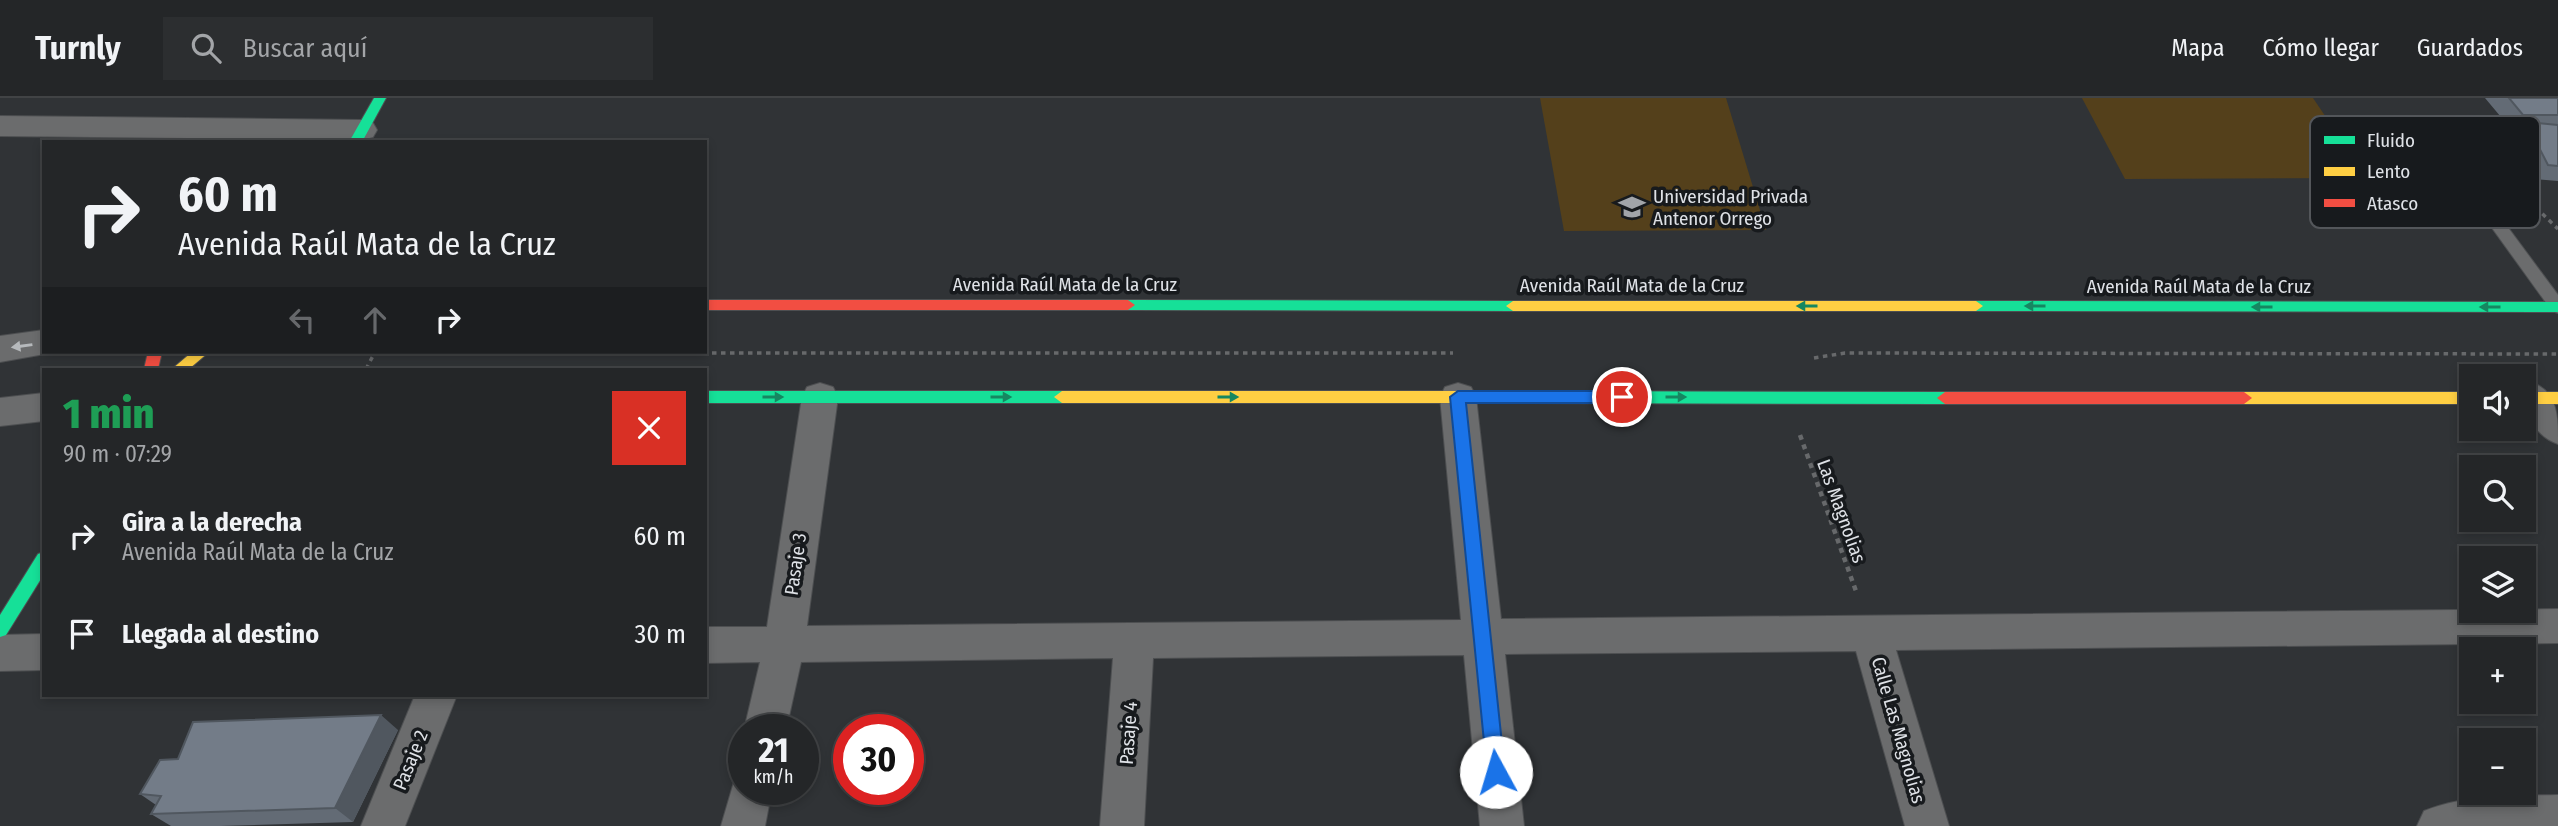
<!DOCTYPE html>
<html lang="es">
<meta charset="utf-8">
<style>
:root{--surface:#242628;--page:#2c2e30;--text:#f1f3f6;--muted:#a3a5a8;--line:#414345}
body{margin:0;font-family:"Fira Sans Condensed",sans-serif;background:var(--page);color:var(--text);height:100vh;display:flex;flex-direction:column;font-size:26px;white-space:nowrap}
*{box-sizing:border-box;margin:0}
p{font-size:23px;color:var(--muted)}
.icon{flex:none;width:38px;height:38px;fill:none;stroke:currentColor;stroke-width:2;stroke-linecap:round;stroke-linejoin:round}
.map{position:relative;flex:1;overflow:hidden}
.details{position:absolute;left:42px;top:270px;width:665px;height:329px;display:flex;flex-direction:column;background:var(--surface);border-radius:0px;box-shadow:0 4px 10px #0003,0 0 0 2px var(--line)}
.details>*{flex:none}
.hud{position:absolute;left:42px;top:42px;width:665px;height:214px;border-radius:0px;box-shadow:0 4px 10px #0003,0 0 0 2px var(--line);background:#242628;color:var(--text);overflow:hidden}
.tools{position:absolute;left:2459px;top:266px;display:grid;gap:14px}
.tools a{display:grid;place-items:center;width:77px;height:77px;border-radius:0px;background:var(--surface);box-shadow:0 4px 10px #0003,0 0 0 2px var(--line);font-size:35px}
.speed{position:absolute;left:728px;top:616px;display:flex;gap:14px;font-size:35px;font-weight:700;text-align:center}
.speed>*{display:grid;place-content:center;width:91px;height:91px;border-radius:50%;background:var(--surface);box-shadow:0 4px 10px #0003,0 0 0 2px var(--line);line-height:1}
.speed small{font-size:18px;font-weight:400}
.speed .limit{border:10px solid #d22;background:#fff;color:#111}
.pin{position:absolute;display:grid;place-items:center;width:60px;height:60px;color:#fff;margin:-30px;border:4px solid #fff;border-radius:50%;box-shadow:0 2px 7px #0007}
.me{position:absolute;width:77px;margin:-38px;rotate:354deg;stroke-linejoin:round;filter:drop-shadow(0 0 5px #0008)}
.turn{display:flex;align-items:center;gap:24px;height:147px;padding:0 21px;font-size:32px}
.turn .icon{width:91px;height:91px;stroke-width:2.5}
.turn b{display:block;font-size:49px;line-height:60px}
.lanes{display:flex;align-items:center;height:66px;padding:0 21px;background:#0003;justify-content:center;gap:35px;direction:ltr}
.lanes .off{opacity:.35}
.round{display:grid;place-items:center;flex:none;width:74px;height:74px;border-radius:0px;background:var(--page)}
.head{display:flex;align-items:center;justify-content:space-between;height:119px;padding:0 21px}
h1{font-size:42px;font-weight:800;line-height:52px;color:#1e9e55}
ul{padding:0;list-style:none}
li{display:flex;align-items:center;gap:21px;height:98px;padding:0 21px}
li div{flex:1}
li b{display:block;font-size:26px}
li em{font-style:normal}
header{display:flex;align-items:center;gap:42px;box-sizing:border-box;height:98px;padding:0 35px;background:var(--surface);border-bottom:2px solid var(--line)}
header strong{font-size:33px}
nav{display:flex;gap:38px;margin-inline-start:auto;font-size:24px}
.search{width:490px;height:63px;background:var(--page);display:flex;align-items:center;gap:18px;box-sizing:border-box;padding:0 24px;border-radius:0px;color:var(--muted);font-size:26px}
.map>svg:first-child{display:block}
.green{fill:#54401b}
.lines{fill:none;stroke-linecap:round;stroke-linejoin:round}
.lane-casing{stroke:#4d4f51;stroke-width:2}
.street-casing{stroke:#4d4f51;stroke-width:2}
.fast-casing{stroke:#4d4f51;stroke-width:2}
.slow-casing{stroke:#4d4f51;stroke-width:2}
.jam-casing{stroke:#4d4f51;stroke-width:2}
.path-far1{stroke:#67696b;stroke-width:3.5;stroke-dasharray:4.5 4.5;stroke-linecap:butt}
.path{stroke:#67696b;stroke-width:4.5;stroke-dasharray:5 5;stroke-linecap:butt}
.lane{fill:#6b6c6d;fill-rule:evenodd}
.street{fill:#6b6c6d;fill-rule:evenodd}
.fast{fill:#16e098;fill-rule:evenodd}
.slow{fill:#ffcf43;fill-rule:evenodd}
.jam{fill:#f24e42;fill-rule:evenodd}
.wall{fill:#636b75}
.shaded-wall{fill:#50575f}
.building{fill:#737c88;stroke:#50575f;stroke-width:2}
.oneway{fill:#168761}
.oneway2{fill:#b6b9bc}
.route{fill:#1a73e8;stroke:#114b97;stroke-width:2}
.labels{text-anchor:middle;stroke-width:7;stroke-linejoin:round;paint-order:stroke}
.poi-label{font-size:19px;fill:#dfe2e7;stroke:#171a1d;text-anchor:start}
.street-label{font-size:19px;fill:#dfe2e7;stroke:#171a1d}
.key{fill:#171a1d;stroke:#53565a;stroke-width:2}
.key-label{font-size:19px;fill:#dfe2e7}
</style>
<header>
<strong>Turnly</strong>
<div class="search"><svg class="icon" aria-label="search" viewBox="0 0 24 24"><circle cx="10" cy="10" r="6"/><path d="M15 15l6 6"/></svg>Buscar aquí</div>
<nav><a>Mapa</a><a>Cómo llegar</a><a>Guardados</a></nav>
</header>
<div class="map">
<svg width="2558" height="728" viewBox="0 0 2558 728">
<rect width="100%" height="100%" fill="#303336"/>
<g class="green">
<path d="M1540 0H1726L1766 132 1564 133Z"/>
<path d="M2082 0H2313L2367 80 2125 81Z"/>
</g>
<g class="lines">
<g class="lane-casing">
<path id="lane" d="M2430 29 2435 31 2558 197V215L2552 213 2425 37V31Z"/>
</g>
<g class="street-casing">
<g id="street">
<path d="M0 18 362 22 373 25 377 32 373 39 362 42 0 38Z"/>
<path d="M44 232V254H56L0 264V238Z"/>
<path d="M820 285 833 289 838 299 807 528 1461 522 1440 299 1445 289 1458 285 1471 289 1476 299 1501 521 2558 511V545L1896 552 1949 728H1905L1856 553 1505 556 1524 728H1480L1464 557 1153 560 1144 728H1100L1113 560 801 564 786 632H744L760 564 705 565V529H767L802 299 807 289Z"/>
<path d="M2535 286C2558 295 2558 321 2558 346 2534 338 2524 314 2524 290Z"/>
<path d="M44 295V323L0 328V300Z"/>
<path d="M44 536V572L0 573V537Z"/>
<path d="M415 597H457L405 728H361Z"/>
<path d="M744 674V691H772L765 728H721L736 677Z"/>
<path d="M2558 697V728H2417L2424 713C2467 696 2512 698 2558 697Z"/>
</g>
</g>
<g class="fast-casing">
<g id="fast">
<path d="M374 0H386L362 44H349Z"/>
<path d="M1128 202 1513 203 1520 208 1513 213 1128 212 1121 207Z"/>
<path d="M1976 203 2558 204V214L1976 213 1969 208Z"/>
<path d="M705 293H1062L1070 299 1062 305H705Z"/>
<path d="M1494 293 1945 294 1953 300 1945 306 1494 305 1486 299Z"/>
<path d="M44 454V476L6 537 0 539V517L38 456Z"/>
</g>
</g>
<g class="slow-casing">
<g id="slow">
<path d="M1513 203H1976L1983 208 1976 213H1513L1506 208Z"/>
<path d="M192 254H209L189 271H172Z"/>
<path d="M1062 293H1494L1502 299 1494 305H1062L1054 299Z"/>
<path d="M2244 294H2471V306H2244L2236 300Z"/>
<rect x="2524" y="294" width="34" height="12"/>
</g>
</g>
<g class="jam-casing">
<g id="jam">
<path d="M705 202H1128L1135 207 1128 212H705Z"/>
<path d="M148 254H162L158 271H144Z"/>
<path d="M1945 294H2244L2252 300 2244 306H1945L1937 300Z"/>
</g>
</g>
<g class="path-far1">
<path d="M2462 19 2527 101 2558 131"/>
<path d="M316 255H1453"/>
<path d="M1814 260 1845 255 2558 256"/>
<path d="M366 271 375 254"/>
</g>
<path class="path" d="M1800 337 1857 496"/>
<use href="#lane" class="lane"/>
<use href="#street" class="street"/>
<use href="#fast" class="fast"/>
<use href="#slow" class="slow"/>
<use href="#jam" class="jam"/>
</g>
<g class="wall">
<path d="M2485 0H2558V83L2535 81 2514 38 2519 31H2511Z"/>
<path d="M398 632 353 724 220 728H171L151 716 156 707 140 696 178 661Z"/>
</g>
<path class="shaded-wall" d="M381 617 398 632 353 724 335 710Z"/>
<g class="building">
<path d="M2509 0H2558V17H2523Z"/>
<path d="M2526 24 2558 27V68L2548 67Z"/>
<path d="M381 617 335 710 151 716 161 698 140 696 160 662 178 661 193 624Z"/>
</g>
<defs><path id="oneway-solid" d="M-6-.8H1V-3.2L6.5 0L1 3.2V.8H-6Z" transform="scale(1.75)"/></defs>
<g class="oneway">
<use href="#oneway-solid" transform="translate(1807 208) rotate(-180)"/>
<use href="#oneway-solid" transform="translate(2035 208) rotate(-180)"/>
<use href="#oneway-solid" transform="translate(2262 209) rotate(-180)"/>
<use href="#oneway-solid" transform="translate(2490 209) rotate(-180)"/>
<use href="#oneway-solid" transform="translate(773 299)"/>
<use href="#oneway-solid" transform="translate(1001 299)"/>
<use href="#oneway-solid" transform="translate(1228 299)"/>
<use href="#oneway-solid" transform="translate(1676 299)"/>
</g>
<use class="oneway2" href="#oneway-solid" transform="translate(22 248) rotate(172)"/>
<path class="route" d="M1458 293H1622L1630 299 1622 305H1466L1505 674 1503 680 1496 683 1490 680 1487 674 1450 299Z"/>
<defs>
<g id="university-bare" transform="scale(2.1)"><path d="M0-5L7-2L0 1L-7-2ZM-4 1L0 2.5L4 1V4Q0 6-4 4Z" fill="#a2a5a9" stroke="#171a1d" stroke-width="2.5" paint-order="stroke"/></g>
</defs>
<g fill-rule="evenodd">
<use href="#university-bare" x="1632" y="109"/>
</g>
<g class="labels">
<g class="poi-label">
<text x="1653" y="105">Universidad Privada<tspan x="1653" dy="22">Antenor Orrego</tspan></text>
</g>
<g class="street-label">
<text x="1065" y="193">Avenida Raúl Mata de la Cruz</text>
<text x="1632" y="194">Avenida Raúl Mata de la Cruz</text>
<text x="2199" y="195">Avenida Raúl Mata de la Cruz</text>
<text transform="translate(1842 413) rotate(70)" y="7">Las Magnolias</text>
<text transform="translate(795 466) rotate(-82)" y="7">Pasaje 3</text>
<text transform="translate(1899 632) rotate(74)" y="7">Calle Las Magnolias</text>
<text transform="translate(1128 635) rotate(-86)" y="7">Pasaje 4</text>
<text transform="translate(410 662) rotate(-68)" y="7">Pasaje 2</text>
</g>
</g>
<rect x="2310" y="18" width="230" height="112" rx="10" class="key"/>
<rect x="2324" y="38" width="31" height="8" fill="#16e098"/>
<rect x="2324" y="69" width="31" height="9" fill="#ffcf43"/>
<rect x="2324" y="101" width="31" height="8" fill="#f24e42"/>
<g class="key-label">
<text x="2367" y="49">Fluido</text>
<text x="2367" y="80">Lento</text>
<text x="2367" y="112">Atasco</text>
</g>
</svg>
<div class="tools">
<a><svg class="icon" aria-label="sound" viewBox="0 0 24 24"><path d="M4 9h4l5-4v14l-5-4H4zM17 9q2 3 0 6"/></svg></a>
<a><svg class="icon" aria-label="search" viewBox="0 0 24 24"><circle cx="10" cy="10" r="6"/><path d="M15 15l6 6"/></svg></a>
<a><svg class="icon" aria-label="layers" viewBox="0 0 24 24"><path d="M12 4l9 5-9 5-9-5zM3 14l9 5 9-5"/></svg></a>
<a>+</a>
<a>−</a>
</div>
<div class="speed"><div>21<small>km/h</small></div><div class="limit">30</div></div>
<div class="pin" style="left:1622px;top:299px;background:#d93025"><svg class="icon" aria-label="arrive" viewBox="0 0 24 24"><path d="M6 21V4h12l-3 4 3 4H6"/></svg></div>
<svg class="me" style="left:1496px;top:674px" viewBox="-20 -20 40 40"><circle r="19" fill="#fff"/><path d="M0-13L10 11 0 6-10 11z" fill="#1a73e8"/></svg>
<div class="hud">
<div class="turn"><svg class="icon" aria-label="right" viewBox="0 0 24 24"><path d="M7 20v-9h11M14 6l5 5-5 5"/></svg><div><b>60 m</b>Avenida Raúl Mata de la Cruz</div></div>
<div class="lanes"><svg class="icon off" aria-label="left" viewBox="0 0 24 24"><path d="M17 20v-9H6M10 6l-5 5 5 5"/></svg><svg class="icon off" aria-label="ahead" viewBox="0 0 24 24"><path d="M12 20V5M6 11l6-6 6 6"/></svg><svg class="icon" aria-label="right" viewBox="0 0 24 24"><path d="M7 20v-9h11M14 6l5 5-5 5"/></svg></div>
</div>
<section class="details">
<div class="head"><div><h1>1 min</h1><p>90 m · 07:29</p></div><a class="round" style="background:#d93025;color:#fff"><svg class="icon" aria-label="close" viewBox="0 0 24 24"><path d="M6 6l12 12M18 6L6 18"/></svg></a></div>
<ul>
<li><svg class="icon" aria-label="right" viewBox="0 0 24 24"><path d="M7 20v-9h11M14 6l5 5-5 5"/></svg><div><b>Gira a la derecha</b><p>Avenida Raúl Mata de la Cruz</p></div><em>60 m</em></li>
<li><svg class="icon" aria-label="arrive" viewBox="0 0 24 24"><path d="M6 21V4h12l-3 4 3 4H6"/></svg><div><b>Llegada al destino</b></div><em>30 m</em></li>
</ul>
</section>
</div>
